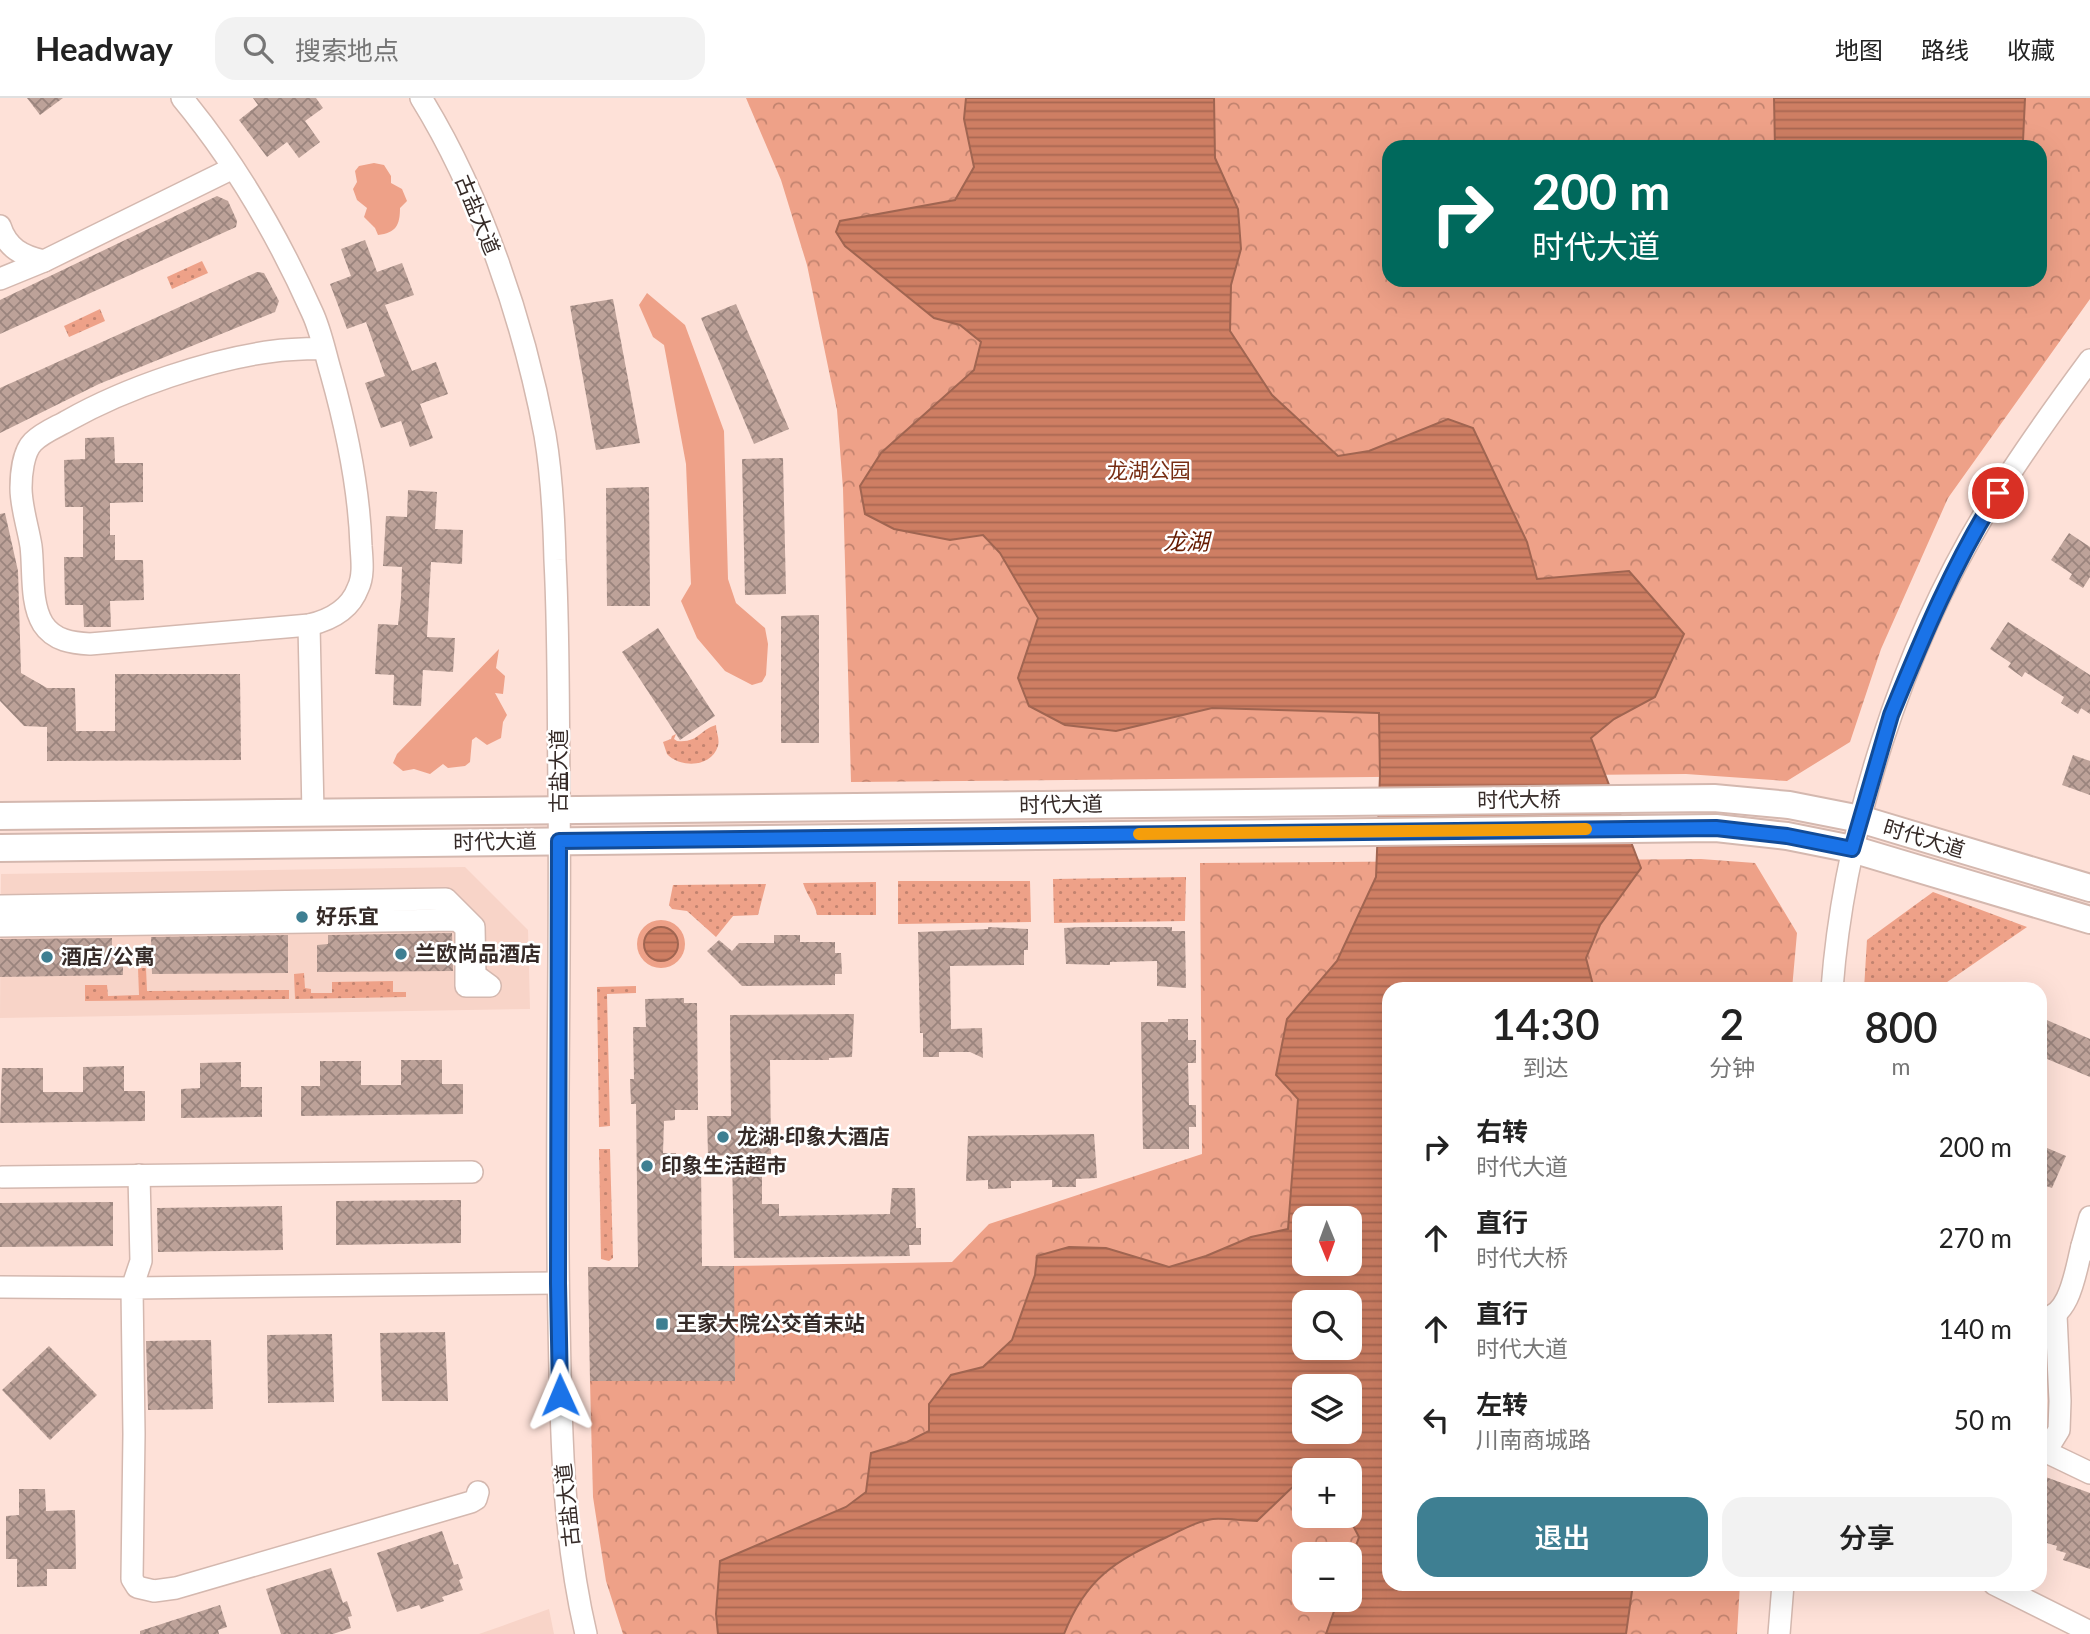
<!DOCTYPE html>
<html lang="zh">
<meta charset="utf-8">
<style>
:root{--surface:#fff;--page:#f2f2f2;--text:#222;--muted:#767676;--line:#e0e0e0;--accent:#3e7f92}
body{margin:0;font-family:Lato,"Noto Sans SC",sans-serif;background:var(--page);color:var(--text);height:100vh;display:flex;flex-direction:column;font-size:26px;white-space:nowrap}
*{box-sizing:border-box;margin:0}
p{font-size:23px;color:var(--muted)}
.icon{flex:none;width:38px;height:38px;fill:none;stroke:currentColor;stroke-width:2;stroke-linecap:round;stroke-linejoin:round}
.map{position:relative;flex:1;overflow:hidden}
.sheet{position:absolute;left:1382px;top:884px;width:665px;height:609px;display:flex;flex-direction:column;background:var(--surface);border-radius:21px;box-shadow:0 7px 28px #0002}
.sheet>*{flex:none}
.top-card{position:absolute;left:1382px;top:42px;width:665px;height:147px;border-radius:21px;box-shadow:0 7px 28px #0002;background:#00695c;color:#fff;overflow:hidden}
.needle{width:46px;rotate:179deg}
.buttons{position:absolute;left:1292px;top:1108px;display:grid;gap:14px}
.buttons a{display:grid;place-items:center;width:70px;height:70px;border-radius:14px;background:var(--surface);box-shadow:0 7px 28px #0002;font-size:35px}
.pin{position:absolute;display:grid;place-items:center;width:60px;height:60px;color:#fff;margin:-30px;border:4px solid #fff;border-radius:50%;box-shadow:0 2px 7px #0007}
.me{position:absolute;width:77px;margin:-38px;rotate:359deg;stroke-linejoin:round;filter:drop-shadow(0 0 5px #0008)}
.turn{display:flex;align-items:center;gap:24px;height:147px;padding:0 35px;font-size:32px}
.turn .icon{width:91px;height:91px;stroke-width:2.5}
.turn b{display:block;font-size:49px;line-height:60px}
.eta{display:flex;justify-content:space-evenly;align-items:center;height:119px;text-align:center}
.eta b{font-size:42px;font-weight:600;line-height:49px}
.primary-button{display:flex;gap:14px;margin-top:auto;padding:14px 35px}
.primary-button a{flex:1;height:80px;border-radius:21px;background:var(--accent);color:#fff;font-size:28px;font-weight:600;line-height:80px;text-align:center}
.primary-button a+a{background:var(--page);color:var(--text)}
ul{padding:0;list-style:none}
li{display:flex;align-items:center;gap:21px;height:91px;padding:0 35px}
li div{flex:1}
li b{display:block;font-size:26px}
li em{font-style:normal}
header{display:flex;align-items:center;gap:42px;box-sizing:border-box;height:98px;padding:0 35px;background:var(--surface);border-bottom:2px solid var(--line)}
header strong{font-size:33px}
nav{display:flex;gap:38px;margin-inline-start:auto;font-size:24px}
.search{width:490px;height:63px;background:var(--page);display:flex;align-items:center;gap:18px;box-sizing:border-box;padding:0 24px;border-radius:21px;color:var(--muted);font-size:26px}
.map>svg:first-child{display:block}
.built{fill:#f8d4c8}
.grass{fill:url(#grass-dots)}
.forest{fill:url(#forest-crowns);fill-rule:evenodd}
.garden{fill:#eea188}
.water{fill:url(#water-rules);stroke:#a06551;stroke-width:2;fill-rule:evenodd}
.building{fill:url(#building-cross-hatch)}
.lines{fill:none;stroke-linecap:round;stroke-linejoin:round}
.minor-casing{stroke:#d4b8af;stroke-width:24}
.major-casing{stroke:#d4b8af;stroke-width:30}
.minor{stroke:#fff;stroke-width:21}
.major{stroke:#fff;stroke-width:26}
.route-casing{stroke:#114b97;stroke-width:18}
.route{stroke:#1a73e8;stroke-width:12}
.slow{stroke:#f59e0b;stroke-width:12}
.poi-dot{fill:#3e7f92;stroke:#fff;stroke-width:2.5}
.labels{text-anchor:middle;stroke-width:5;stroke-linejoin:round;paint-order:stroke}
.street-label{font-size:21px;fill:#362b28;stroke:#fff}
.park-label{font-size:21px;fill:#782e14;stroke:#fff}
.poi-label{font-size:21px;font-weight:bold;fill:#362b28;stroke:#fff;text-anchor:start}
.water-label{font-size:23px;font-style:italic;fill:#641b00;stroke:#fff}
</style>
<header>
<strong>Headway</strong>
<div class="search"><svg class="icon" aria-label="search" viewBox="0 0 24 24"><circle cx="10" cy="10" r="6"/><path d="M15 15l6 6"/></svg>搜索地点</div>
<nav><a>地图</a><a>路线</a><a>收藏</a></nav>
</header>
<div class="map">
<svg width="2090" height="1536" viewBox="0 0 2090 1536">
<defs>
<pattern id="grass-dots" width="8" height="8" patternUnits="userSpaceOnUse" patternTransform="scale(1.75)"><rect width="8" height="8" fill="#eea188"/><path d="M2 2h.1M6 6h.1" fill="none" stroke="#c2836f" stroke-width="1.8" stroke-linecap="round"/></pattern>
<pattern id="forest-crowns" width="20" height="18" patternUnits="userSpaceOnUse" patternTransform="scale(1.75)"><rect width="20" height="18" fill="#eea188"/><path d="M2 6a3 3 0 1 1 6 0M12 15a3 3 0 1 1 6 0" fill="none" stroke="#c2836f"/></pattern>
<pattern id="water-rules" width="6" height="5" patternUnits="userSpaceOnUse" patternTransform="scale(1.75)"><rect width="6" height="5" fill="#ce7e63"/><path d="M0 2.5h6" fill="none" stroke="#a86752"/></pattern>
<pattern id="building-cross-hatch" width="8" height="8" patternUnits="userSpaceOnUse" patternTransform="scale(1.75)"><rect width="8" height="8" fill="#bda299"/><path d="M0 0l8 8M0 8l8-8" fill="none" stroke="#9a847d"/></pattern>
</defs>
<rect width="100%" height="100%" fill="#fee1d8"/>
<g class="built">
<path d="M465 769 528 832 530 911 0 920 1 776Z"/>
<path d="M549 1511 554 1536H479L502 1528Z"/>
</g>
<g class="grass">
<path d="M202 163 208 175 172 191 167 179Z"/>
<path d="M100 211 105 223 69 239 64 228Z"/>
<path d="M716 627C716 634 720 641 718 648 711 670 680 670 667 656L663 644 671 641 672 638 676 636 674 641 677 643C699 645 699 632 716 627Z"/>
<path d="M1186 779 1185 823 1054 825 1053 781Z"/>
<path d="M898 783H1030L1031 824 898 826Z"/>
<path d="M876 784V817H817C815 805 807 798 803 785Z"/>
<path d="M766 786 758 817 733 818 716 839 687 813 672 811 669 807 673 787Z"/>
<path d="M1933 794 2027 829 1937 891H1864L1867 842Z"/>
<path d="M138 870H146L147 893 289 892V901L85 903V887H107L108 898 139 897Z"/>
<path d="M304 875 305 890 311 891V895H332V884L393 883V894H406V899L295 901 294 876Z"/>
<path d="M636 888V895L607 896 610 1028 599 1029 597 889Z"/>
<path d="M599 1051H610L613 1160 609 1163 601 1161Z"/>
</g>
<g class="forest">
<path d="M746 0H2090V201L1948 400 1881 551 1850 644 1787 683 1686 676 851 684 843 391 837 312 807 167 781 82ZM1390 49H2040V182H1390Z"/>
<path d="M1701 761 1755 765 1797 835 1792 891H1390V1486H1740L1737 1536H623L606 1483 593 1399 590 1283 735 1282 732 1168 952 1164 989 1126 1202 1056 1200 765ZM1304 1120H1349V1166H1304ZM1304 1204H1349V1250H1304ZM1304 1288H1349V1334H1304ZM1304 1372H1349V1418H1304ZM1304 1456H1349V1502H1304Z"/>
</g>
<g class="garden">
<path d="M374 65 384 67 391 78V85L402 91 407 103 400 110C400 127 396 135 378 137L375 130 364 119 367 110 357 102 353 91 357 84 355 73 359 68Z"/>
<path d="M647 195 685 227 724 333 728 481 736 505 765 530 768 546 766 577 762 584 752 587 725 573 697 540 681 503 691 486 686 366 664 247 653 239 639 207Z"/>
<path d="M499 551 496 570 505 578 503 596 495 595 507 617 503 624 501 640 487 647 476 639 472 642 470 664 465 668 448 670 443 666 430 676 414 671 403 673 393 665 397 656Z"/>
<circle cx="661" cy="846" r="24"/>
</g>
<g class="water">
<path d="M966 0H1214L1215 60 1238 111 1241 151 1231 187 1230 233 1272 297 1338 358 1369 353 1448 321 1473 330 1527 444 1537 481 1629 473 1684 536 1655 599 1614 621 1591 640 1641 770 1600 827 1586 860 1594 891H1390V1486H1631L1632 1493 1626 1536H1326L1338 1502H1349V1468L1359 1439 1348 1418 1349 1372H1304V1378L1257 1423C1242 1423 1227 1420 1213 1421 1197 1423 1182 1432 1167 1439 1115 1463 1086 1480 1064 1536H718L716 1516 720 1463 846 1409 866 1394 871 1355 907 1344 929 1333V1306L951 1277 983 1269 1012 1242 1035 1177 1037 1158 1069 1149 1106 1150 1169 1169 1206 1158 1251 1139 1288 1131 1298 1001 1276 977 1287 921 1337 863 1376 779 1380 677 1379 615 1212 610 1116 633 1065 627 1029 608 1018 580 1038 520 1000 455 983 437 950 442 894 431 865 416 860 388 881 355 974 272 981 244 960 227 934 220 845 148 836 134 840 123 955 102 974 69 964 21ZM1304 1120H1349V1166H1304ZM1304 1204H1349V1250H1304ZM1304 1288H1349V1334H1304Z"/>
<path d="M1774 0H2025L2023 43 2021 49H1775Z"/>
<circle cx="661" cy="846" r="17"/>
</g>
<g class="building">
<path d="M27 0H63L40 17Z"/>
<path d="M253 0H316L323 10 305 23 320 44 299 60 287 44 267 59 239 22 258 7Z"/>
<path d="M217 98 228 103 237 123 236 129 0 236V202Z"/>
<path d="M365 142 377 174 402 165 414 197 385 207 412 273 436 264 448 296 420 306 433 340 410 349 401 323 381 330 365 285 385 278 366 224 347 231 330 186 351 178 341 151Z"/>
<path d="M257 174 264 175 279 203 275 214 99 286 0 335V290Z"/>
<path d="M613 201 640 345 596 352 570 208Z"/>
<path d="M736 206 789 331 754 346 701 220Z"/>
<path d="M114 339 115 365H143V404L110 405V437H115V462H143L144 502 110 503 111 529H84L83 507H65L64 459H83V409H65L64 362 85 361V340Z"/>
<path d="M783 360 786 496 745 497 742 361Z"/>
<path d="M649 389 650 508H607L606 390Z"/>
<path d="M408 392 437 394 435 431 463 432 462 466 431 464 427 539 455 540 453 574 423 572 421 608 393 607 394 577 375 576 378 526 398 527 401 500 402 469 383 468 386 418 407 419Z"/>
<path d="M5 415 18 473 21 575 47 590H75L76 633H115V576H240L241 662 47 663V629L24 628 0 603V416Z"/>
<path d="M2069 435 2090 449V479L2083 490 2069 481 2072 476 2051 462Z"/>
<path d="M819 517V645H781V518Z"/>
<path d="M2008 524 2090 577V616L2081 610 2078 616 2061 605 2064 599 2025 574 2022 579 2008 569 2011 565 1990 551Z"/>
<path d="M658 530 715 618 680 642 622 554Z"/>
<path d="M2073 657 2090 663V697L2062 687Z"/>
<path d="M988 829 1028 831V852H1024V867L950 868 951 931 982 930 983 960 970 954H939V959H923V935H920L918 834 988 831Z"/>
<path d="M1081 829H1172V833H1185L1186 890 1157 888V863L1110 864V867L1066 866 1064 830Z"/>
<path d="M452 835 453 873 317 874V847L328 846V837Z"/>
<path d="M288 837V875L152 876 151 839Z"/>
<path d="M774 837H800V844H835V855H841L842 876H835V887L742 888 707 853 719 842 732 853 739 845H774Z"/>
<path d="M112 840V849H123V877L0 879V841Z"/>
<path d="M684 900V905H697L698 1012H675V1022L664 1023 663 1055H676V1065H701L702 1168H734L735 1283H590L588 1169H638L636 1006H631L630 981H634L633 929H646L645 901Z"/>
<path d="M854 916 852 959 829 960V962H770L771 1056H762V1106H779V1118L890 1116 892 1090H915L916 1130H921V1147H909L910 1158 734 1160 732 1057 708 1058 707 1018H731L730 917Z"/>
<path d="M2040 919 2090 941V979L2040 958Z"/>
<path d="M1168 921H1188V942H1196V965H1188L1189 1007H1196V1029H1189V1051H1143L1141 924H1168Z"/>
<path d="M401 962H442V986H463V1016L301 1018V988H320V963H361V987H401Z"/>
<path d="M241 964V989H262V1019L181 1020V991L200 990V965Z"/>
<path d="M124 968V993H145V1023L0 1025 2 970H43V994H83V969Z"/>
<path d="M1094 1036 1097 1080 1076 1081V1089H1052V1082L1011 1083V1090L988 1091V1082L966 1083 968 1038Z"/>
<path d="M2040 1047 2066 1058 2052 1090 2040 1086Z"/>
<path d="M461 1102V1145L336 1147V1103Z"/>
<path d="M113 1104V1148L0 1149V1105Z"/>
<path d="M282 1108 283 1152 158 1154 157 1110Z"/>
<path d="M445 1234 448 1303H382L380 1235Z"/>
<path d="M332 1236 334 1304 268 1305 267 1237Z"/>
<path d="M211 1242 213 1311 148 1312 146 1243Z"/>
<path d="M49 1248 97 1297 50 1342 2 1292Z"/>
<path d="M2040 1377 2090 1395V1471L2063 1462 2066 1455 2056 1452 2057 1448 2040 1443Z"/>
<path d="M19 1391H45L46 1413 75 1412 76 1471H47V1488L17 1489V1461H6V1418L19 1417Z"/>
<path d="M442 1433 454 1467 458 1466 463 1480 459 1482 463 1492 442 1499 444 1503 421 1511 419 1507 397 1514 377 1455Z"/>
<path d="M331 1470 343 1505 347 1503 352 1518 348 1519 351 1530 333 1536H281L266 1491Z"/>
<path d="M220 1507 227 1529 218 1532 219 1536H140V1533Z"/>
</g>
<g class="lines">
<g class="minor-casing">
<g id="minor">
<path d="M182 0C235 64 278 138 312 214 321 233 325 255 331 275 347 332 359 388 361 448 362 462 364 478 358 490 350 512 330 522 309 527L90 546C73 545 54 543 43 526 30 505 34 472 31 448 28 429 21 409 21 390 21 377 23 354 33 344 43 334 57 329 69 322 126 290 210 261 275 253 291 251 308 251 323 250"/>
<path d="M421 0C481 97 524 225 545 337 552 378 554 421 555 462 559 538 558 614 559 690 561 868 555 1046 559 1224 561 1328 562 1434 586 1536"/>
<path d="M0 128C7 150 22 158 44 163L233 70"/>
<path d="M0 181 44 163"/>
<path d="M309 527 313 715"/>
<path d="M0 808 446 801 474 829 475 877 490 888H466V830L457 822 0 828"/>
<path d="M1832 891C1844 731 1902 552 1985 415 2017 362 2053 312 2090 262"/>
<path d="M2 1079 472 1074"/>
<path d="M2082 1148 2090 1119"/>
<path d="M0 1189 132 1190 141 1163 139 1077"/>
<path d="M2040 1220C2070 1223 2076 1170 2082 1148L2090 1152"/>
<path d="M2040 1351 2090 1375"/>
<path d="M2046 1353 2059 1332 2060 1303 2056 1217"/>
<path d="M478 1394 476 1401 471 1404 176 1490 154 1493 137 1489 132 1481 134 1336 132 1190 558 1185"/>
<path d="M1994 1486 2090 1534"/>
<path d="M1779 1536 1783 1486"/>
</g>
</g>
<g class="major-casing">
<g id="major">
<path d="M0 718 1714 700 1789 707 1860 721 2090 790"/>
<path d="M0 750 1716 730 1787 738 1852 751 2090 822"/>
</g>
</g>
<use href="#minor" class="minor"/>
<use href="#major" class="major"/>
</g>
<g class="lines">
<g class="route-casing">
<path id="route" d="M560 1297 558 1185 559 743 1716 730 1787 738 1852 751 1891 617C1922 541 1954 464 1998 395"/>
</g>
<use href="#route" class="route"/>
<path class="slow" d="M1139 736 1586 731"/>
</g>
<g class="poi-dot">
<circle cx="302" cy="819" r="7"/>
<circle cx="401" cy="856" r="7"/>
<circle cx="47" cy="859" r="7"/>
<circle cx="723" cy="1039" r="7"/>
<circle cx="647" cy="1068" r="7"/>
<rect x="655" y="1219" width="14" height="14" rx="3.5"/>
</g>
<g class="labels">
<g class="street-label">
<text transform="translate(477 117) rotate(68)" y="7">古盐大道</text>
<text transform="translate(559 673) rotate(-90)" y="7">古盐大道</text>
<text transform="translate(1519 702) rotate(-1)" y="7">时代大桥</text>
<text transform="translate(1061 707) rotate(-1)" y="7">时代大道</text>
<text transform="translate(1924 741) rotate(17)" y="7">时代大道</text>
<text transform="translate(495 744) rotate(-1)" y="7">时代大道</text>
<text transform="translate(568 1407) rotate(-96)" y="7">古盐大道</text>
</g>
<g class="park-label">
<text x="1149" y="380">龙湖公园</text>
</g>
<g class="poi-label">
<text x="316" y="826">好乐宜</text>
<text x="415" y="863">兰欧尚品酒店</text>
<text x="61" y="866">酒店/公寓</text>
<text x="737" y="1046">龙湖·印象大酒店</text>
<text x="661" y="1075">印象生活超市</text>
<text x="676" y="1233">王家大院公交首末站</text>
</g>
<g class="water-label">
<text x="1186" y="452">龙湖</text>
</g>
</g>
</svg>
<div class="buttons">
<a><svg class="needle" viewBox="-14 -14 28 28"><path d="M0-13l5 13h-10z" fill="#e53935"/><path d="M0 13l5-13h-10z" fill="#767676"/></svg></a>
<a><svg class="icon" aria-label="search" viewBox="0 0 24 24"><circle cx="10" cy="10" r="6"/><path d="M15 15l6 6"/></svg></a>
<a><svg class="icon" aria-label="layers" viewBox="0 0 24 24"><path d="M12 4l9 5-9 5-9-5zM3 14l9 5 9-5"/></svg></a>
<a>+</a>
<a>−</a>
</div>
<div class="pin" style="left:1998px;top:395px;background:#d93025"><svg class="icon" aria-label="arrive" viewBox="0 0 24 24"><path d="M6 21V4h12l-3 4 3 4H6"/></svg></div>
<svg class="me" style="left:560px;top:1297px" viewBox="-20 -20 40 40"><path d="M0-17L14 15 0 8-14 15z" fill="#1a73e8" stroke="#fff" stroke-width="4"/></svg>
<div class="top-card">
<div class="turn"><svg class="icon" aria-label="right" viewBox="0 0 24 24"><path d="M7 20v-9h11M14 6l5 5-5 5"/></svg><div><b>200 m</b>时代大道</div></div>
</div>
<section class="sheet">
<div class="eta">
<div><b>14:30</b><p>到达</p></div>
<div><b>2</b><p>分钟</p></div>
<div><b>800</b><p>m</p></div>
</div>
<ul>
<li><svg class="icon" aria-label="right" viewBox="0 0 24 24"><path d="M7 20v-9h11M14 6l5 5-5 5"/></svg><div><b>右转</b><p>时代大道</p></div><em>200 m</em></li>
<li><svg class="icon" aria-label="ahead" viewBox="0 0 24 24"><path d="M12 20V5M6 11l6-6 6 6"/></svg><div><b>直行</b><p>时代大桥</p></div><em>270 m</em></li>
<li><svg class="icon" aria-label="ahead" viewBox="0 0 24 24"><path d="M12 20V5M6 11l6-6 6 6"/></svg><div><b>直行</b><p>时代大道</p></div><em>140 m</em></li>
<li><svg class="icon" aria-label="left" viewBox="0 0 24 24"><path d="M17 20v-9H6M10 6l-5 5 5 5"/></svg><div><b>左转</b><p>川南商城路</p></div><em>50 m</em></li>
</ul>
<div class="primary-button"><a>退出</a><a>分享</a></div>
</section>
</div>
